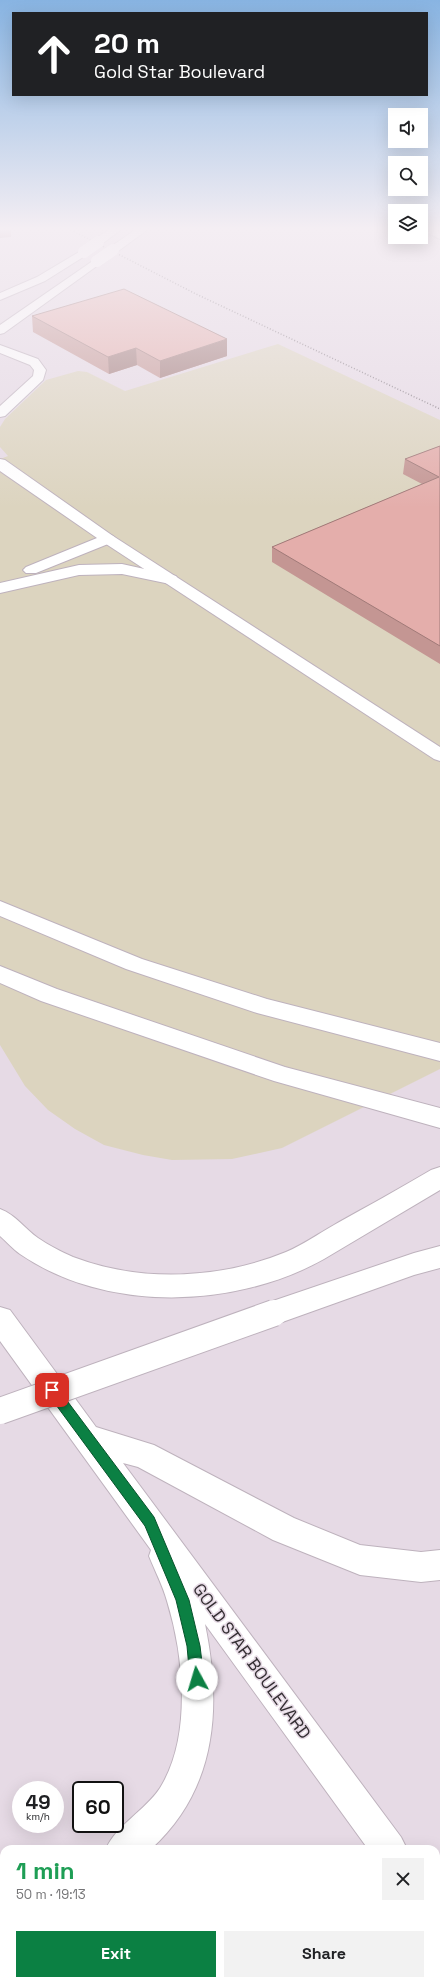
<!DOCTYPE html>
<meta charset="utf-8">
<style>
:root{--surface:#fff;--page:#f2f2f2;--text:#202124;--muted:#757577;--accent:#0b8043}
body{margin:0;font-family:"Space Grotesk",sans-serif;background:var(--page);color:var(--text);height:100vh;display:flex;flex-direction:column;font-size:15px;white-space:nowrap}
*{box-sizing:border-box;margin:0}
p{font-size:13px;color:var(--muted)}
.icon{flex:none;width:22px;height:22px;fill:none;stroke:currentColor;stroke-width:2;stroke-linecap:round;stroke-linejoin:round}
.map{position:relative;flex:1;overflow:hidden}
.details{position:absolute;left:0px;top:1845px;width:440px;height:140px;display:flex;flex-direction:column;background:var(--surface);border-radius:12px 12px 0 0;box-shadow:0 4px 16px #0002}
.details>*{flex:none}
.banner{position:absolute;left:12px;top:12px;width:416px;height:84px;border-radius:0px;box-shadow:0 4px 16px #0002;background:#202124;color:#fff;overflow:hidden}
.tools{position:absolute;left:388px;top:108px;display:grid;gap:8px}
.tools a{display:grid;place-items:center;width:40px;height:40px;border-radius:0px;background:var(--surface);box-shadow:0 4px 16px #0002;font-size:20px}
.speed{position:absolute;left:12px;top:1781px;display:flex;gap:8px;font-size:20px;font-weight:700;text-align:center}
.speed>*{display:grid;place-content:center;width:52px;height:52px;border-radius:50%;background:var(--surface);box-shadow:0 4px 16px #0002;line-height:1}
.speed small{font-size:10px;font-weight:400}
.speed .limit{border:2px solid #111;border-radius:6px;background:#fff;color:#111}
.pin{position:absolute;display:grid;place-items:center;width:34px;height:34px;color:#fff;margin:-17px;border-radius:8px;box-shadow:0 2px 6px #0006}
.me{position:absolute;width:44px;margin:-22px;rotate:354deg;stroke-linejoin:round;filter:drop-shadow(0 0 3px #0008)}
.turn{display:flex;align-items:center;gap:14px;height:84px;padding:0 16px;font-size:18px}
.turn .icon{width:52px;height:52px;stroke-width:2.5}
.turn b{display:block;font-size:28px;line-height:34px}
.round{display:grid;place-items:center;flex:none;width:42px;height:42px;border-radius:0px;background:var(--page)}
.overview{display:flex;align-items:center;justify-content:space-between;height:68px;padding:0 16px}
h1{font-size:24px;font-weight:700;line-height:30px;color:#1e9e55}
.cta{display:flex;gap:8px;margin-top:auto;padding:8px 16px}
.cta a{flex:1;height:46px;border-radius:0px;background:var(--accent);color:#fff;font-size:16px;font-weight:700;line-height:46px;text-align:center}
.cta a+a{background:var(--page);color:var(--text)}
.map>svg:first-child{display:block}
.industrial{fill:#dcd4bf}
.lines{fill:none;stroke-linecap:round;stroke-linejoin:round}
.street-casing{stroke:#beb2bd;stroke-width:2}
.secondary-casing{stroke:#beb2bd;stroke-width:2}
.primary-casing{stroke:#beb2bd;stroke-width:2}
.highway-casing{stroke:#beb2bd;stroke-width:2}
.street{fill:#fff;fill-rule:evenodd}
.secondary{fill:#fff;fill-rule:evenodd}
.primary{fill:#fff;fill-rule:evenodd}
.highway{fill:#fff;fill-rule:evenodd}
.rail{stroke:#877e86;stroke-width:1.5;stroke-dasharray:1 2;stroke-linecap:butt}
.secondary-bridge-casing{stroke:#beb2bd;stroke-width:12;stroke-linecap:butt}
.highway-bridge-casing{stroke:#beb2bd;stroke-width:28;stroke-linecap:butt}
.secondary-bridge{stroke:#fff;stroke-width:12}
.highway-bridge{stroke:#fff;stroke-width:26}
.wall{fill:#c49693}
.shaded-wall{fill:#a07a78}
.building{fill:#e4aeab;stroke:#a07a78}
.route{fill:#0b8043;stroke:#07532c}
.labels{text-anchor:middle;stroke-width:3;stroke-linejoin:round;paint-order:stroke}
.near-street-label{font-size:17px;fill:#342f33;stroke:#e6dae5}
</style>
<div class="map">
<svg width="440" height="1985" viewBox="0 0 440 1985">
<rect width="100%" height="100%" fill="#e6dae5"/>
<path class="industrial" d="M278 344 440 420V1069L282 1148 232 1159 172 1160 143 1155 104 1145 75 1129 48 1110 25 1086 0 1045V459L8 456 0 447V427L5 419 46 380 78 371 87 372 125 391Z"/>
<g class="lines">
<g class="street-casing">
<path id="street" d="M108 534 113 536 440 747V761L434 759 103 542 100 539 103 536Z"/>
</g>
<g class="secondary-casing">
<g id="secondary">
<path d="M108 230H120L102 244H94L93 242 94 240Z"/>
<path d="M135 230H147L117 252H109L108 250 109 248Z"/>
<path d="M422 230H436L440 232V239Z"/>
<path d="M84 249 88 250 89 252 88 254 45 281 0 300V293L37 277Z"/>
<path d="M97 258 101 259 102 261 101 263 4 333 0 334V325Z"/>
<path d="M0 345 38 359 46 370 43 380 5 416 0 417V406L33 376 34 370 30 365 0 353Z"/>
<path d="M0 459 5 460 113 536 116 539 113 542 36 573H26L23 570 26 567 97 538 0 471Z"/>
<path d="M122 564 176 576 178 579 176 582 170 584 122 574 79 575 0 593V583L79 565Z"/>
</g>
</g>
<g class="primary-casing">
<g id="primary">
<path d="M0 1307 10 1310 96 1427 154 1445 294 1518 360 1545 421 1552 440 1550V1580L421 1582 360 1575 273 1540 138 1467 123 1463 401 1837 407 1849H368L205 1624C222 1707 217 1789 151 1849H106C116 1825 145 1811 160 1788 192 1737 184 1656 167 1601 163 1586 155 1571 149 1556L151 1550 0 1341Z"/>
<path d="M436 1905 440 1906V1981L436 1980Z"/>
<path d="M4 1917V1954L0 1955V1918Z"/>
<path d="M70 1981H112L110 1985H68Z"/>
</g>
</g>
<g class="highway-casing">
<g id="highway">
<path d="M0 901 142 959 267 999 440 1043V1061L257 1013 126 969 0 916Z"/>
<path d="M0 966 57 989 285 1067 440 1108V1128L274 1081 41 1001 0 983Z"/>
<path d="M440 1167V1190L324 1259C235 1309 106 1313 20 1254 13 1249 7 1242 0 1236V1209C16 1215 25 1229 38 1238 48 1245 62 1252 73 1257 141 1283 220 1279 286 1252 303 1245 318 1234 334 1225 366 1207 399 1189 431 1170Z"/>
<path d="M440 1246V1268L414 1275 274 1325 264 1322 261 1313 264 1304 414 1253Z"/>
</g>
</g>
<use href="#street" class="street"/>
<use href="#secondary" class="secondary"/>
<use href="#primary" class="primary"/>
<use href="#highway" class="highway"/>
<path class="rail" d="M71 230 196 294 440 409"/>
<g class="secondary-bridge-casing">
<g id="secondary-bridge">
<path d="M84 252 98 242"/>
<path d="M97 261 113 250"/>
</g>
</g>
<g class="highway-bridge-casing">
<path id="highway-bridge" d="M0 1411 274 1313"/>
</g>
<use href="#secondary-bridge" class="secondary-bridge"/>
<use href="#highway-bridge" class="highway-bridge"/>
</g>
<g class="wall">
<path d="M32 316 227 356 160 378 137 365 109 374 33 332Z"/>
<path d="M440 446V664L272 562V547L422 484 403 474 405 459Z"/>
</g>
<g class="shaded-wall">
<path d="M0 230H11V237L0 238Z"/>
<path d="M227 339V356L160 378V361Z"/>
<path d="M136 348 137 365 109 374 108 357Z"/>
</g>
<g class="building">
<path d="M124 289 227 339 160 361 136 348 108 357 32 316Z"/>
<path d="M440 446V646L272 547 439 477 405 459Z"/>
</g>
<linearGradient id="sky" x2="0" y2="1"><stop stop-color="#88b4e2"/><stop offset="0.45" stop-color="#f4eef3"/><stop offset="1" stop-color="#f4eef3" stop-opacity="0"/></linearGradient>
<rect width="440" height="508" fill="url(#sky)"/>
<path class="route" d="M52 1385 56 1386 154 1517 189 1600 200 1646 204 1679 202 1684 197 1686 192 1684 190 1679 187 1646 176 1600 145 1526 48 1394 46 1390 48 1386Z"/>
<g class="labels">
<g class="near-street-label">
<text transform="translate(252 1661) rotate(54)" y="6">GOLD STAR BOULEVARD</text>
</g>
</g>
</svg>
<div class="tools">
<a><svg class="icon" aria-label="sound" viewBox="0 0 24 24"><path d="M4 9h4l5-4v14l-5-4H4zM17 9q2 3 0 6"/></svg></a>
<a><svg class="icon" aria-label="search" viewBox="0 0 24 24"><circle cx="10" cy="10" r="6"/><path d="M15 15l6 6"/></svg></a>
<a><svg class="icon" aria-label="layers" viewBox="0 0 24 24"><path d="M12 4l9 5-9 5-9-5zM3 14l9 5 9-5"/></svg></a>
</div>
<div class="speed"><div>49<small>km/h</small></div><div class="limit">60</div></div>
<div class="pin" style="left:52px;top:1390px;background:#d93025"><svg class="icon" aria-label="arrive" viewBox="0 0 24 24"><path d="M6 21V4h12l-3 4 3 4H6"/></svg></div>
<svg class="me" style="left:197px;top:1679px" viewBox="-20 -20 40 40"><circle r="19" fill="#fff"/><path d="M0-13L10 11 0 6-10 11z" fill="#0b8043"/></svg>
<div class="banner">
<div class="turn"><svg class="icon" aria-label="ahead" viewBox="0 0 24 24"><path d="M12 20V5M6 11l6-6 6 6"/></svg><div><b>20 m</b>Gold Star Boulevard</div></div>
</div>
<section class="details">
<div class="overview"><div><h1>1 min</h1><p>50 m · 19:13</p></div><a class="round"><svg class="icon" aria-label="close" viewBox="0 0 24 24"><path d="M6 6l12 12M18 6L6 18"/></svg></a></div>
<div class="cta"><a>Exit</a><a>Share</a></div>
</section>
</div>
